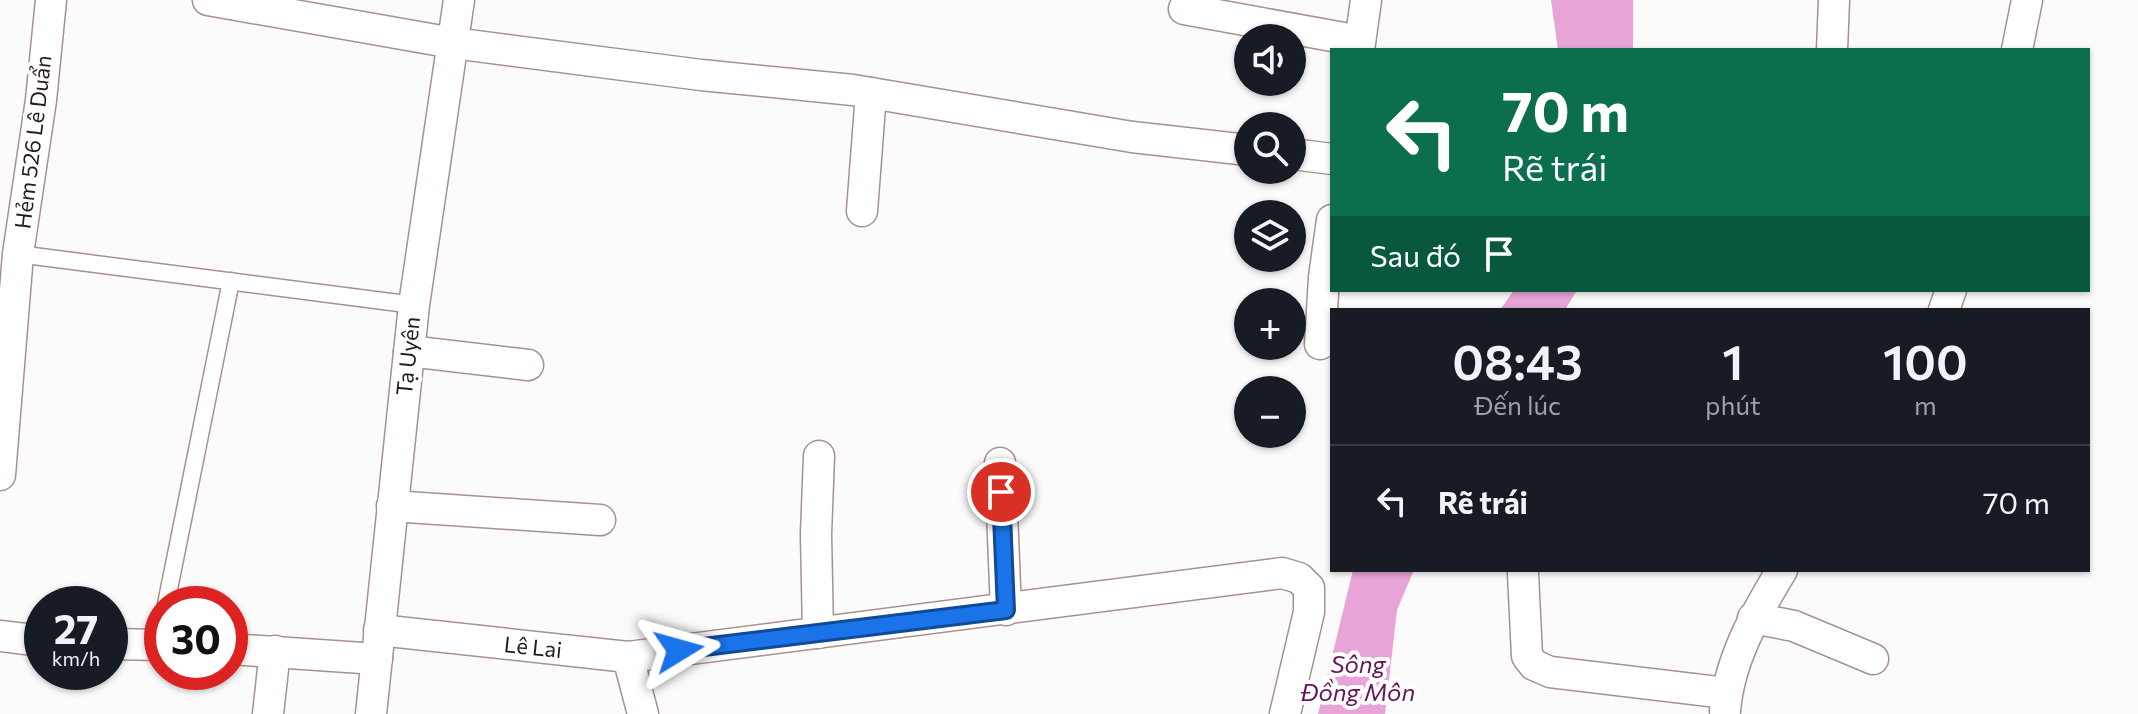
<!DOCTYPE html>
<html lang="vi">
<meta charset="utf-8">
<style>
:root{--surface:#171b24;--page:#20242c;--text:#f1f3f6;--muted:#9ea1a6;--line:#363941}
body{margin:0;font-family:Commissioner,sans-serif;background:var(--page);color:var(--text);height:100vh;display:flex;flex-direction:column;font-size:30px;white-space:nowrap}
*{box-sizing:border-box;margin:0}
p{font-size:26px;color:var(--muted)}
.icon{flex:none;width:44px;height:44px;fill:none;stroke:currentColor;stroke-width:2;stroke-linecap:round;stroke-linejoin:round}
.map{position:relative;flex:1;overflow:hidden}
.sheet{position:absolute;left:1330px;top:308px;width:760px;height:264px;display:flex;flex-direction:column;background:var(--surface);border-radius:0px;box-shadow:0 2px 6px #0004}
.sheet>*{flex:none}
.top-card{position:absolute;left:1330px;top:48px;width:760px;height:244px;border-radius:0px;box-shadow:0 2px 6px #0004;background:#0b6e4f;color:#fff;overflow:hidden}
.buttons{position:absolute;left:1234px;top:24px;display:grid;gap:16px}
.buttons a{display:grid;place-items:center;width:72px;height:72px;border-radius:50%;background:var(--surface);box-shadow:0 2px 6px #0004;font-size:40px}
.speed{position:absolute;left:24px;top:586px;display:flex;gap:16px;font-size:40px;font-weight:700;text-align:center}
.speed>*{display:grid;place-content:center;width:104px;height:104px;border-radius:50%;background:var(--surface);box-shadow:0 2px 6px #0004;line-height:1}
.speed small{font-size:20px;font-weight:400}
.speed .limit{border:12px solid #d22;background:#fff;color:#111}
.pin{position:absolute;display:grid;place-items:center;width:68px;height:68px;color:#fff;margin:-34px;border:4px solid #fff;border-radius:50%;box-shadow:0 2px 8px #0007}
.me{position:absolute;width:88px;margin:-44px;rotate:82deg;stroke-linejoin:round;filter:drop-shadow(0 0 6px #0008)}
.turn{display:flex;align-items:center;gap:28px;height:168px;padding:0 40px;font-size:36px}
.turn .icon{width:104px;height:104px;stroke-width:2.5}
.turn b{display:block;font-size:56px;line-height:68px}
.then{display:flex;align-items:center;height:76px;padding:0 40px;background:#0003;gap:16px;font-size:30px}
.eta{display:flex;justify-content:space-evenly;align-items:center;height:136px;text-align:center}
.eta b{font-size:48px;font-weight:600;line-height:56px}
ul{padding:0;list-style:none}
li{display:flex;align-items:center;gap:24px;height:112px;padding:0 40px;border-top:2px solid var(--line)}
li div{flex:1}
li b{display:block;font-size:30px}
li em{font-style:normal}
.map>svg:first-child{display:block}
.water{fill:#e8a4d6}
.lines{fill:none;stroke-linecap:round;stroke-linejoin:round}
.service-casing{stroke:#a9918b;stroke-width:19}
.minor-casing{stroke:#a9918b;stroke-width:33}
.service{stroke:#fff;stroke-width:16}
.minor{stroke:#fff;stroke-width:30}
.route-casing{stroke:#114b97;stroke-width:20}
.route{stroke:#1a73e8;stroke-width:14}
.labels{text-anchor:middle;stroke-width:8;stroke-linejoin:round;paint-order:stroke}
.street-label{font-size:22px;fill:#261d1b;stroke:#fff}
.water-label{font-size:24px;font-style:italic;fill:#641555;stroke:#fff}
</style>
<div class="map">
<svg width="2138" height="714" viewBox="0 0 2138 714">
<rect width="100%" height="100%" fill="#fbfbfb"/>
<g class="water">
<path d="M1551 0H1633V50H1558Z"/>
<path d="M1514 290H1577L1565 310H1500Z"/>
<path d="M1353 570H1414L1397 610 1385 714H1318Z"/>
</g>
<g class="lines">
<g class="service-casing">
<g id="service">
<path d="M18 254 414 305"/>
<path d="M166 604 231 281"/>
</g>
</g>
<g class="minor-casing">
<g id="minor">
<path d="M208 0 453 43 701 75 853 90 1132 137 1248 150"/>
<path d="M1184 9 1360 41"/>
<path d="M1359 50 1366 0"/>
<path d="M1832 50 1834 0"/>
<path d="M2017 50 2027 0"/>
<path d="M1292 154 1332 159"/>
<path d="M862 211 871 93"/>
<path d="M1944 310 1951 290"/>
<path d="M1320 344 1324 277 1332 220"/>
<path d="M409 351 528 365"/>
<path d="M1000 463 1006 610"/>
<path d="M0 475 18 254 41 100 51 0"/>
<path d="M392 506 600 520"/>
<path d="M1523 574 1527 656 1534 665 1550 672 1726 693"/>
<path d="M1753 618 1794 626 1873 659"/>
<path d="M379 630 628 657 643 714"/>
<path d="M818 633 816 534 819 456"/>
<path d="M0 636 42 641"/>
<path d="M110 644 162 645"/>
<path d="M230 649 377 659"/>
<path d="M628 657 1282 573 1299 578 1309 588V612L1285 714"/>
<path d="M1725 711C1729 660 1756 613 1782 570"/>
<path d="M268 714 275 651"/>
<path d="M371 714 414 305 459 0"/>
</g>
</g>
<use href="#service" class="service"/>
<use href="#minor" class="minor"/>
</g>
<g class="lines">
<g class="route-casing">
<path id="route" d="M679 650 1006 610 1001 492"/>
</g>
<use href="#route" class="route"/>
</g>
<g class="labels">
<g class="street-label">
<text transform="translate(33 142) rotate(-83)" y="8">Hẻm 526 Lê Duẩn</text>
<text transform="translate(408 356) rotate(-84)" y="8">Tạ Uyên</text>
<text transform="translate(533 647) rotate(6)" y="8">Lê Lai</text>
</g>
<g class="water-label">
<text x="1358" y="673">Sông<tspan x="1358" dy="28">Đồng Môn</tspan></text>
</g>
</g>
</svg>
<div class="buttons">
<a><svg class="icon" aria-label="sound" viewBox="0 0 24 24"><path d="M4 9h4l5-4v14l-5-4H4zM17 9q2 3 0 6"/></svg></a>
<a><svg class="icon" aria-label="search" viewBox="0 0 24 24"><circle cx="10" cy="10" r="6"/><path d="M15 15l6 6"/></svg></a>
<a><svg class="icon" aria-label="layers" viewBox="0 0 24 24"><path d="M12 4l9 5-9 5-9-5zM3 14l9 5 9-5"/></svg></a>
<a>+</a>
<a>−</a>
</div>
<div class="speed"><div>27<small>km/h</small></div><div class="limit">30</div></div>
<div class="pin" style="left:1001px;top:492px;background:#d93025"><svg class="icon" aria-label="arrive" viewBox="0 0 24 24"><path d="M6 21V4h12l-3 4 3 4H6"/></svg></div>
<svg class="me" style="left:679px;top:650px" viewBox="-20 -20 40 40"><path d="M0-17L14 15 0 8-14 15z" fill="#1a73e8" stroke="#fff" stroke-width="4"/></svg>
<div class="top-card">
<div class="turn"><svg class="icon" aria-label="left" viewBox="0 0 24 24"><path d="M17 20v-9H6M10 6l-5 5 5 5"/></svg><div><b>70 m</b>Rẽ trái</div></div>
<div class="then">Sau đó<svg class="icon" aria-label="arrive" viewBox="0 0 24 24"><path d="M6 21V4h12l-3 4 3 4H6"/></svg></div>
</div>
<section class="sheet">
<div class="eta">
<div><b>08:43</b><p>Đến lúc</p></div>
<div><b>1</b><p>phút</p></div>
<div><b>100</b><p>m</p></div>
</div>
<ul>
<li><svg class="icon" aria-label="left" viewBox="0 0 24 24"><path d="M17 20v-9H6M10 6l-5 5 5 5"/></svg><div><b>Rẽ trái</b></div><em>70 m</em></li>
</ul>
</section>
</div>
